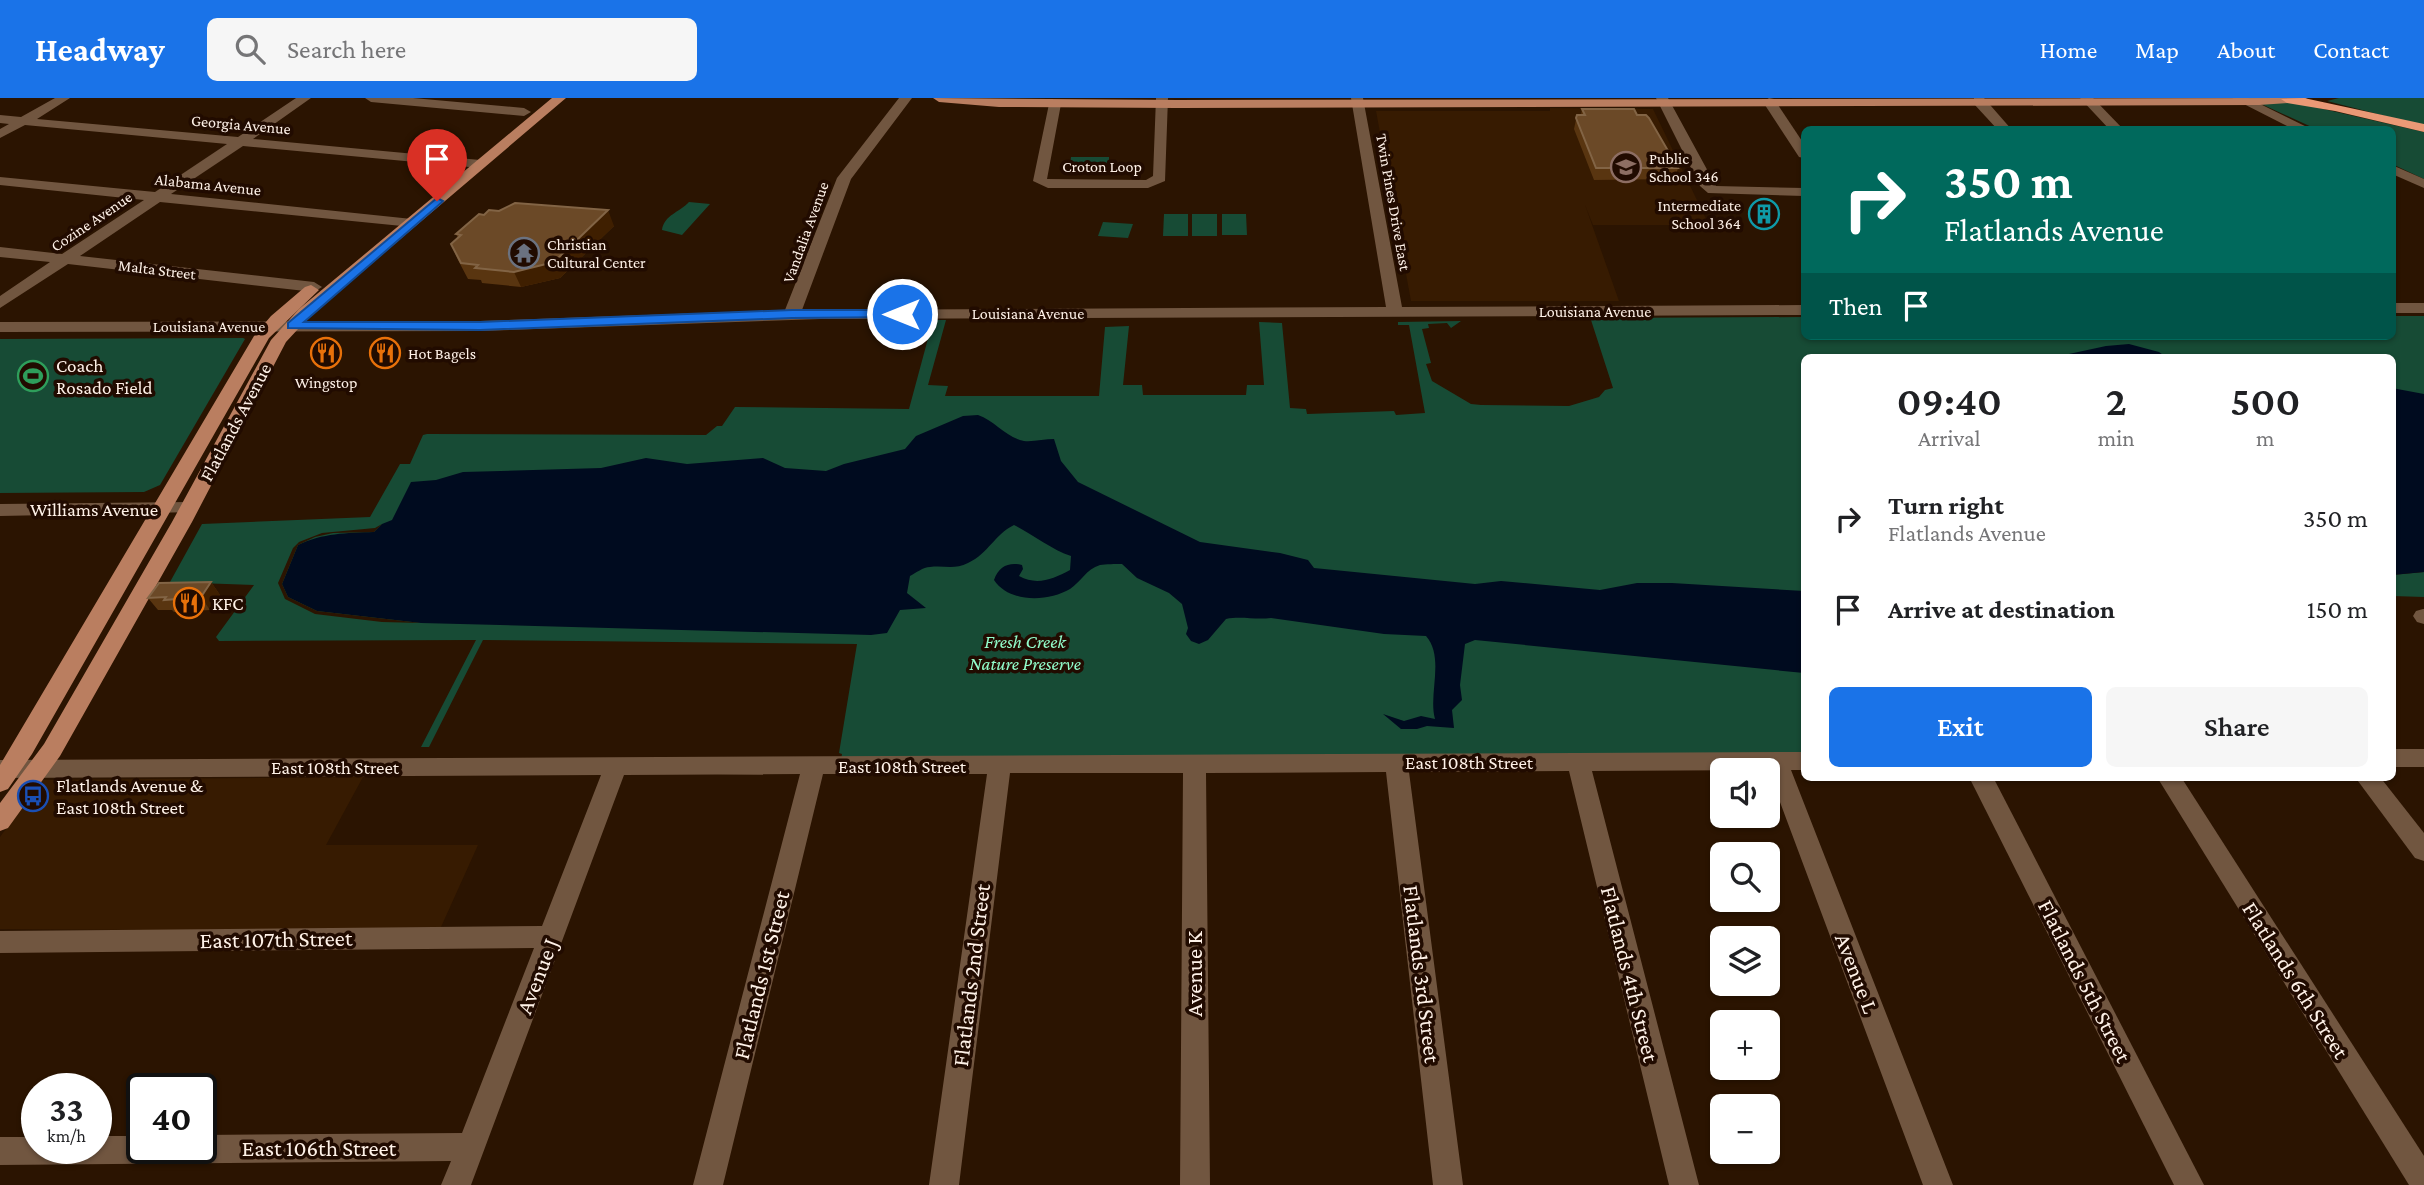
<!DOCTYPE html>
<meta charset="utf-8">
<style>
:root{--surface:#fff;--page:#f6f6f6;--text:#202124;--muted:#757577;--accent:#1a73e8}
body{margin:0;font-family:"Crimson Pro",serif;background:var(--page);color:var(--text);height:100vh;display:flex;flex-direction:column;font-size:26px;white-space:nowrap}
*{box-sizing:border-box;margin:0}
p{font-size:23px;color:var(--muted)}
.icon{flex:none;width:38px;height:38px;fill:none;stroke:currentColor;stroke-width:2;stroke-linecap:round;stroke-linejoin:round}
.map{position:relative;flex:1;overflow:hidden}
.sheet{position:absolute;left:1801px;top:256px;width:595px;height:427px;display:flex;flex-direction:column;background:var(--surface);border-radius:10px;box-shadow:0 2px 5px #0004}
.sheet>*{flex:none}
.guide{position:absolute;left:1801px;top:28px;width:595px;height:214px;border-radius:10px;box-shadow:0 2px 5px #0004;background:#00695c;color:#fff;overflow:hidden}
.tools{position:absolute;left:1710px;top:660px;display:grid;gap:14px}
.tools a{display:grid;place-items:center;width:70px;height:70px;border-radius:10px;background:var(--surface);box-shadow:0 2px 5px #0004;font-size:35px}
.speed{position:absolute;left:21px;top:975px;display:flex;gap:14px;font-size:35px;font-weight:700;text-align:center}
.speed>*{display:grid;place-content:center;width:91px;height:91px;border-radius:50%;background:var(--surface);box-shadow:0 2px 5px #0004;line-height:1}
.speed small{font-size:18px;font-weight:400}
.speed .limit{border:4px solid #111;border-radius:10px;background:#fff;color:#111}
.pin{position:absolute;display:grid;place-items:center;width:60px;height:60px;color:#fff;margin:-72px -30px;border-radius:50% 50% 50% 0;rotate:-45deg;box-shadow:0 0 7px #0007}
.pin .icon{rotate:45deg}
.me{position:absolute;width:77px;margin:-38px;rotate:270deg;stroke-linejoin:round;filter:drop-shadow(0 0 5px #0008)}
.turn{display:flex;align-items:center;gap:24px;height:147px;padding:0 28px;font-size:32px}
.turn .icon{width:91px;height:91px;stroke-width:2.5}
.turn b{display:block;font-size:49px;line-height:60px}
.then{display:flex;align-items:center;height:66px;padding:0 28px;background:#0003;gap:14px;font-size:26px}
.eta{display:flex;justify-content:space-evenly;align-items:center;height:119px;text-align:center}
.eta b{font-size:42px;font-weight:600;line-height:49px}
.action{display:flex;gap:14px;margin-top:auto;padding:14px 28px}
.action a{flex:1;height:80px;border-radius:10px;background:var(--accent);color:#fff;font-size:28px;font-weight:600;line-height:80px;text-align:center}
.action a+a{background:var(--page);color:var(--text)}
ul{padding:0;list-style:none}
li{display:flex;align-items:center;gap:21px;height:91px;padding:0 28px}
li div{flex:1}
li b{display:block;font-size:26px}
li em{font-style:normal}
header{display:flex;align-items:center;gap:42px;box-sizing:border-box;height:98px;padding:0 35px;background:var(--accent);color:#fff}
header strong{font-size:33px}
nav{display:flex;gap:38px;margin-inline-start:auto;font-size:24px}
.search{width:490px;height:63px;background:var(--page);display:flex;align-items:center;gap:18px;box-sizing:border-box;padding:0 24px;border-radius:10px;color:var(--muted);font-size:26px}
.map>svg:first-child{display:block}
.built{fill:#371b01}
.green{fill:#174b35}
.water{fill:#000b1f}
.pier{fill:#2b1401}
.lines{fill:none;stroke-linecap:round;stroke-linejoin:round}
.minor{fill:#715640;fill-rule:evenodd}
.major{fill:#ba7e60;fill-rule:evenodd}
.highway{fill:#ea9976;fill-rule:evenodd}
.wall{fill:#593510}
.shaded-wall{fill:#3f1f00}
.building{fill:#6b4927;stroke:#826445;stroke-width:2}
.route{fill:#1a73e8;stroke:#114b97;stroke-width:2}
.labels{text-anchor:middle;stroke-width:7;stroke-linejoin:round;paint-order:stroke}
.far-street-label{font-size:16px;fill:#fef1e7;stroke:#210b00}
.far-poi-label{font-size:16px;fill:#fef1e7;stroke:#210b00;text-anchor:start}
.poi-label{font-size:19px;fill:#fef1e7;stroke:#210b00;text-anchor:start}
.street-label{font-size:19px;fill:#fef1e7;stroke:#210b00}
.park-label{font-size:19px;font-style:italic;fill:#92fdcb;stroke:#210b00}
.near-street-label{font-size:23px;fill:#fef1e7;stroke:#210b00}
</style>
<header>
<strong>Headway</strong>
<div class="search"><svg class="icon" aria-label="search" viewBox="0 0 24 24"><circle cx="10" cy="10" r="6"/><path d="M15 15l6 6"/></svg>Search here</div>
<nav><a>Home</a><a>Map</a><a>About</a><a>Contact</a></nav>
</header>
<div class="map">
<svg width="2424" height="1087" viewBox="0 0 2424 1087">
<rect width="100%" height="100%" fill="#2b1401"/>
<g class="built">
<path d="M1550 10 1653 11 1709 127H1593L1585 107 1619 203H1411L1376 13H1550Z"/>
<path d="M363 679 326 747H478L441 829 276 833 0 831V739L42 682Z"/>
</g>
<g class="green">
<path d="M2248 0H2297L2319 10 2424 34V81L2392 66V32L2316 31Z"/>
<path d="M2339 0H2424V28L2327 3Z"/>
<path d="M1071 59H1109V74H1069Z"/>
<path d="M689 104 710 106 682 137 662 132C664 117 680 114 689 104Z"/>
<path d="M1164 116H1188V138H1163Z"/>
<rect x="1192" y="116" width="25" height="22"/>
<path d="M1222 116H1246L1247 137H1222Z"/>
<path d="M1103 124 1133 126 1128 140 1098 138Z"/>
<path d="M2392 218H2424V300L2392 295V259H2158L2149 254 2110 259H1804V500L1671 493 1636 492 1599 499 1500 490 1473 494 1308 476 1303 467 1275 460 1194 450 1073 393 1056 371 1048 349 1020 351 984 329 957 326 895 359 827 376 460 379 416 395 400 421 373 437 312 445 292 472 293 489 325 506H436L587 514 879 521 896 504 905 476 927 466 949 465 983 449 1007 423 1021 426 1089 460 1125 462 1182 493 1190 520 1211 525 1229 505 1421 533 1804 563V661L840 668 842 656 839 655 857 546 483 542 429 649H421L476 542 219 543 216 539 254 487 170 484 202 426 370 419 400 366H410L423 337 427 336 706 337 717 328H722L735 309 909 311 933 222H946L928 287 948 288 945 298H1099L1105 229 1129 228 1123 287H1142L1143 297H1246L1247 287H1264L1259 224 1282 225 1290 310 1306 311 1307 316 1394 313 1396 317 1425 315 1409 227H1398V224L1461 223 1451 230 1447 225 1428 226 1429 230 1422 231 1431 265 1426 266 1432 283 1471 306 1481 307 1569 308 1599 299 1605 292 1613 290 1591 222H1598V220L1804 219V238H2392Z"/>
<path d="M243 240 245 241 160 387 144 394 0 395V241Z"/>
<path d="M2424 474V499L2392 498V477Z"/>
</g>
<g class="water">
<path d="M2129 246 2159 254 2166 259H2055L2106 248Z"/>
<path d="M2392 290 2424 296V474L2392 477Z"/>
<path d="M978 317C995 323 1007 340 1024 343 1033 344 1045 341 1054 341L1061 363 1078 384 1200 444 1280 455 1308 462 1314 470 1475 486 1501 483 1600 492 1637 485H1672L1804 493V575L1475 542 1465 546 1460 587 1462 602 1452 612 1454 630 1427 628 1417 631H1401L1383 616 1404 623 1421 618 1435 621C1428 596 1445 560 1426 538L1384 536 1271 520C1255 522 1241 518 1226 521L1208 542 1199 546 1191 543 1186 536 1188 530 1182 506 1169 495 1137 480 1122 466C1115 466 1106 466 1100 467 1086 471 1081 484 1070 491 1048 504 1009 505 994 482 999 468 1009 464 1022 467L1023 471 1019 478C1037 488 1053 481 1070 472L1071 458C1052 452 1032 436 1014 427 994 437 989 455 968 465 954 472 944 467 930 469 923 469 916 475 910 478L907 495 926 510 900 512 887 535 871 537 421 525 317 513 288 499 282 486 298 447C323 435 346 435 374 434L382 426 392 422 411 384 436 382 463 374 601 370 646 360 687 366 763 360 785 370 826 373 844 366 905 351 916 338 963 318Z"/>
</g>
<path class="pier" d="M382 426 374 434 333 435 315 439 298 447 282 486 288 499 317 513 421 525 382 524 315 516 285 501 278 485 293 450 299 444 322 435 375 430Z"/>
<g class="lines">
<g class="minor">
<path d="M55 0H70L37 21 238 39 296 0H311L253 41 480 62 487 66 480 70 243 48 171 96 412 121 419 125 412 129 160 104 80 158 314 184 322 189 314 194 68 166 0 210V198L50 164 0 159V149L62 156 144 102 0 87V79L155 94 227 46 25 27 0 40V31L9 26 0 25V17L21 19Z"/>
<path d="M365 0H413L524 10 531 14 524 18 371 4Z"/>
<path d="M899 0H912L851 81 802 212 1386 209 1351 0H1363L1402 209 1804 207V217L821 221 480 233 0 234V224L480 223 785 212 837 80Z"/>
<path d="M1156 0H1168L1165 83 1148 90H1048L1033 83 1049 6 1055 2 1061 6 1047 81 1146 82 1153 78Z"/>
<path d="M1656 0H1668L1716 88 1804 90V98L1708 95 1700 88Z"/>
<path d="M1769 0 1774 1 1804 46V60L1799 59 1763 4Z"/>
<path d="M1974 0H1984L2012 32H1998L1974 6Z"/>
<path d="M2080 0H2093L2124 32H2110Z"/>
<path d="M2232 0H2248L2313 32H2295Z"/>
<path d="M2392 67 2424 81V90L2392 76Z"/>
<rect x="2392" y="205" width="32" height="10"/>
<path d="M189 404 196 406 198 410 196 414 0 418V406Z"/>
<path d="M2423 511H2424V526L2417 524 2413 518 2416 513Z"/>
<rect x="2392" y="651" width="32" height="18"/>
<path d="M1804 654V672H1791L1953 1087H1923L1768 672 1592 673 1699 1087H1669L1569 673 1409 674 1463 1087H1433L1386 674 1206 675 1210 1087H1180L1183 675H1010L959 1087H929L987 676H823L723 1087H693L800 676 624 677 471 1087H441L451 1063 0 1067V1039H37V1050H96V1038H142V1050H201V1037L462 1035 534 850 0 855V833L542 828 601 677 0 680V662Z"/>
<path d="M1969 679H1993L2204 1087H2174Z"/>
<path d="M2157 679H2181L2424 1058V1087H2409Z"/>
<path d="M2355 679H2380L2424 735V763L2415 760Z"/>
</g>
<g class="major">
<path d="M552 0H566L311 217 286 244 192 424 60 658 8 730 0 733V705L44 646 172 424 271 242 299 211Z"/>
<path d="M933 0 1177 2 2307 0 2301 4 2259 7 1177 10 999 9 939 4Z"/>
<path d="M311 187 319 192 269 240 32 656 8 691 0 694V667L254 238 271 218 305 189Z"/>
</g>
<path class="highway" d="M2304 0 2424 26V34L2335 13 2287 5 2281 1Z"/>
</g>
<g class="wall">
<path d="M1582 11 1637 17 1678 70 1675 81 1594 82 1574 31 1577 17H1581Z"/>
<path d="M484 117 614 128 560 180 521 189 482 185 481 182 468 181 458 162 451 146 458 140 456 136Z"/>
<path d="M211 484 220 497 210 512 174 514 172 512H158L148 500Z"/>
</g>
<g class="shaded-wall">
<path d="M608 112 614 128 560 180 521 189 514 174Z"/>
<path d="M211 484 220 497 210 512 201 499Z"/>
</g>
<g class="building">
<path d="M1582 11H1634L1637 17H1646L1649 20 1678 70H1596L1576 20 1577 17H1585Z"/>
<path d="M515 105 608 112 554 164 514 174 475 170 478 167 461 165 451 146 461 137 456 136 479 116 484 117 489 112 499 113Z"/>
<path d="M211 484 201 499 164 502 166 499 148 500 159 485Z"/>
</g>
<path class="route" d="M437 100 443 103 441 105 304 224H480L792 212H902L908 216 902 219 792 220 480 232 288 230V225Z"/>
<defs>
<g id="school-ring" transform="scale(1.575)"><circle r="9.5" fill="#210b00" stroke="#8d6e63" stroke-width="1.5"/><path d="M0-5L7-2L0 1L-7-2ZM-4 1L0 2.5L4 1V4Q0 6-4 4Z" fill="#8d6e63"/></g>
<g id="building-ring" transform="scale(1.575)"><circle r="9.5" fill="#210b00" stroke="#0f9aa8" stroke-width="1.5"/><path d="M-4-6H4V6H1V3H-1V6H-4ZM-2.5-4.3h1.7v1.8h-1.7ZM.8-4.3h1.7v1.8H.8ZM-2.5-1h1.7V.8h-1.7ZM.8-1h1.7V.8H.8Z" fill="#0f9aa8"/></g>
<g id="temple-ring" transform="scale(1.575)"><circle r="9.5" fill="#210b00" stroke="#6b7280" stroke-width="1.5"/><path d="M0-6L5-2H3V0L6.5 2.5H4V6H1.5V3h-3V6H-4V2.5H-6.5L-3 0V-2H-5Z" fill="#6b7280"/></g>
<g id="restaurant-ring" transform="scale(1.575)"><circle r="9.5" fill="#210b00" stroke="#e8710a" stroke-width="1.5"/><path d="M-5-6h1v4h1v-4h1v4h1v-4h1v5L-1.5 .5V6h-2V.5L-5-1ZM5-6V6H3V1.5H1.5Q1.5-4 5-6Z" fill="#e8710a"/></g>
<g id="stadium-ring" transform="scale(1.575)"><circle r="9.5" fill="#210b00" stroke="#2e9e5b" stroke-width="1.5"/><path d="M0-5a6.5 5 0 1 0 0 10a6.5 5 0 1 0 0-10ZM-3.5-1.8h7v3.6h-7Z" fill="#2e9e5b"/></g>
<g id="bus-ring" transform="scale(1.575)"><circle r="9.5" fill="#210b00" stroke="#1a4fb4" stroke-width="1.5"/><path d="M-5-6H5V4H4V6H2V4H-2V6H-4V4H-5ZM-3.5-4V0h7V-4ZM-3.5 1.2v1.5H-2V1.2ZM2 1.2v1.5H3.5V1.2Z" fill="#1a4fb4"/></g>
</defs>
<g fill-rule="evenodd">
<use href="#school-ring" x="1626" y="69"/>
<use href="#building-ring" x="1764" y="116"/>
<use href="#temple-ring" x="524" y="155"/>
<use href="#restaurant-ring" x="326" y="255"/>
<use href="#restaurant-ring" x="385" y="255"/>
<use href="#stadium-ring" x="33" y="278"/>
<use href="#restaurant-ring" x="189" y="505"/>
<use href="#bus-ring" x="33" y="698"/>
</g>
<g class="labels">
<g class="far-street-label">
<text transform="translate(241 26) rotate(5)" y="6">Georgia Avenue</text>
<text x="1102" y="74">Croton Loop</text>
<text transform="translate(208 86) rotate(6)" y="6">Alabama Avenue</text>
<text transform="translate(1394 104) rotate(80)" y="6">Twin Pines Drive East</text>
<text transform="translate(91 123) rotate(-34)" y="6">Cozine Avenue</text>
<text transform="translate(805 134) rotate(-70)" y="6">Vandalia Avenue</text>
<text transform="translate(157 171) rotate(7)" y="6">Malta Street</text>
<text x="1595" y="219">Louisiana Avenue</text>
<text x="1028" y="221">Louisiana Avenue</text>
<text x="209" y="234">Louisiana Avenue</text>
</g>
<g class="far-poi-label">
<text x="1649" y="66">Public<tspan x="1649" dy="18">School 346</tspan></text>
<text x="1741" y="113" text-anchor="end">Intermediate<tspan x="1741" dy="18">School 364</tspan></text>
<text x="547" y="152">Christian<tspan x="547" dy="18">Cultural Center</tspan></text>
<text x="408" y="261">Hot Bagels</text>
<text x="326" y="290" text-anchor="middle">Wingstop</text>
</g>
<g class="poi-label">
<text x="56" y="274">Coach<tspan x="56" dy="22">Rosado Field</tspan></text>
<text x="212" y="512">KFC</text>
<text x="56" y="694">Flatlands Avenue &amp;<tspan x="56" dy="22">East 108th Street</tspan></text>
</g>
<g class="street-label">
<text transform="translate(235 324) rotate(-62)" y="7">Flatlands Avenue</text>
<text x="94" y="418">Williams Avenue</text>
<text x="1469" y="671">East 108th Street</text>
<text x="902" y="675">East 108th Street</text>
<text x="335" y="676">East 108th Street</text>
</g>
<g class="park-label">
<text x="1025" y="550">Fresh Creek<tspan x="1025" dy="22">Nature Preserve</tspan></text>
</g>
<g class="near-street-label">
<text transform="translate(276 841) rotate(-1)" y="8">East 107th Street</text>
<text transform="translate(1857 875) rotate(69)" y="8">Avenue L</text>
<text transform="translate(1194 876) rotate(-90)" y="8">Avenue K</text>
<text transform="translate(1422 876) rotate(83)" y="8">Flatlands 3rd Street</text>
<text transform="translate(1630 876) rotate(76)" y="8">Flatlands 4th Street</text>
<text transform="translate(761 877) rotate(-76)" y="8">Flatlands 1st Street</text>
<text transform="translate(971 877) rotate(-83)" y="8">Flatlands 2nd Street</text>
<text transform="translate(537 878) rotate(-69)" y="8">Avenue J</text>
<text transform="translate(2296 882) rotate(58)" y="8">Flatlands 6th Street</text>
<text transform="translate(2085 883) rotate(63)" y="8">Flatlands 5th Street</text>
<text x="319" y="1058">East 106th Street</text>
</g>
</g>
</svg>
<div class="tools">
<a><svg class="icon" aria-label="sound" viewBox="0 0 24 24"><path d="M4 9h4l5-4v14l-5-4H4zM17 9q2 3 0 6"/></svg></a>
<a><svg class="icon" aria-label="search" viewBox="0 0 24 24"><circle cx="10" cy="10" r="6"/><path d="M15 15l6 6"/></svg></a>
<a><svg class="icon" aria-label="layers" viewBox="0 0 24 24"><path d="M12 4l9 5-9 5-9-5zM3 14l9 5 9-5"/></svg></a>
<a>+</a>
<a>−</a>
</div>
<div class="speed"><div>33<small>km/h</small></div><div class="limit">40</div></div>
<div class="pin" style="left:437px;top:103px;background:#d93025"><svg class="icon" aria-label="arrive" viewBox="0 0 24 24"><path d="M6 21V4h12l-3 4 3 4H6"/></svg></div>
<svg class="me" style="left:902px;top:216px" viewBox="-20 -20 40 40"><circle r="17" fill="#1a73e8" stroke="#fff" stroke-width="3"/><path d="M0-11L8 9 0 5-8 9z" fill="#fff"/></svg>
<div class="guide">
<div class="turn"><svg class="icon" aria-label="right" viewBox="0 0 24 24"><path d="M7 20v-9h11M14 6l5 5-5 5"/></svg><div><b>350 m</b>Flatlands Avenue</div></div>
<div class="then">Then<svg class="icon" aria-label="arrive" viewBox="0 0 24 24"><path d="M6 21V4h12l-3 4 3 4H6"/></svg></div>
</div>
<section class="sheet">
<div class="eta">
<div><b>09:40</b><p>Arrival</p></div>
<div><b>2</b><p>min</p></div>
<div><b>500</b><p>m</p></div>
</div>
<ul>
<li><svg class="icon" aria-label="right" viewBox="0 0 24 24"><path d="M7 20v-9h11M14 6l5 5-5 5"/></svg><div><b>Turn right</b><p>Flatlands Avenue</p></div><em>350 m</em></li>
<li><svg class="icon" aria-label="arrive" viewBox="0 0 24 24"><path d="M6 21V4h12l-3 4 3 4H6"/></svg><div><b>Arrive at destination</b></div><em>150 m</em></li>
</ul>
<div class="action"><a>Exit</a><a>Share</a></div>
</section>
</div>
